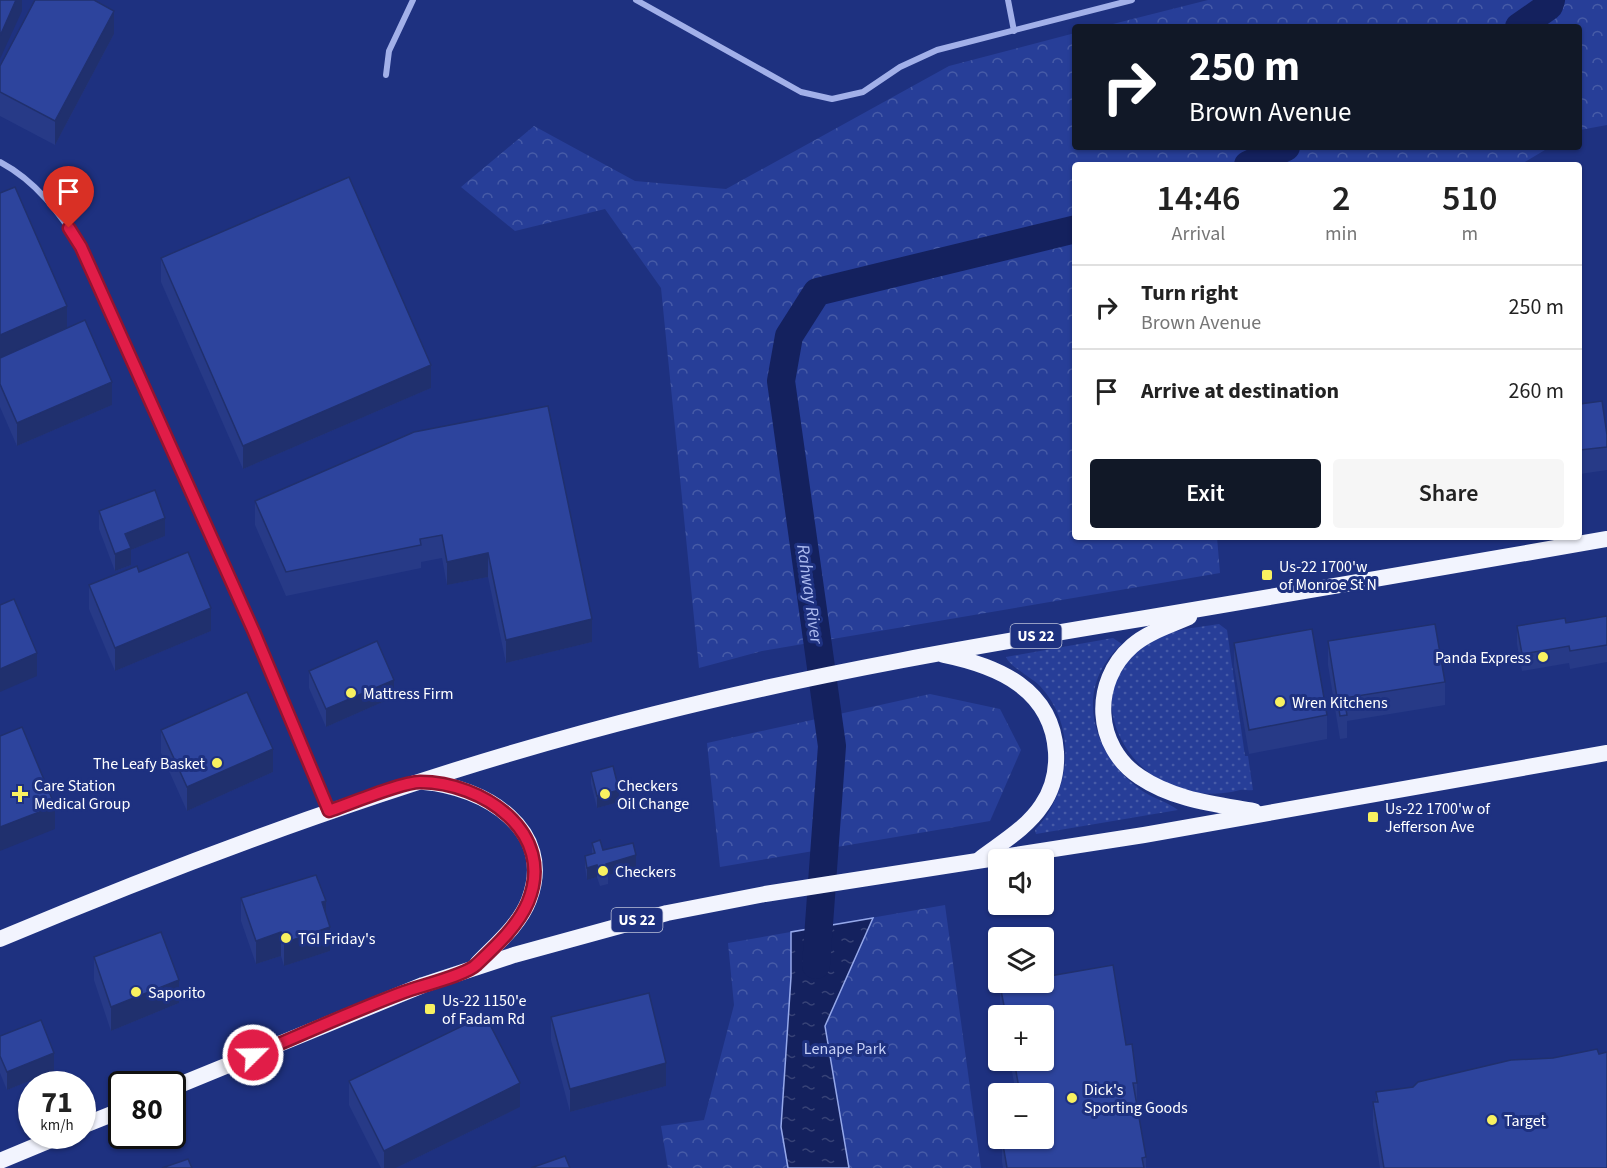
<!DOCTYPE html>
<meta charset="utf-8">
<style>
:root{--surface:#fff;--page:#f6f6f6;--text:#222;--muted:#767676;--line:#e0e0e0;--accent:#111827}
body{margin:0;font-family:"Source Sans 3",sans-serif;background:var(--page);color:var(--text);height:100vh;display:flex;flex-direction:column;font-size:22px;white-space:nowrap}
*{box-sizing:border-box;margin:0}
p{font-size:20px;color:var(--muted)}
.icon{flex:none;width:33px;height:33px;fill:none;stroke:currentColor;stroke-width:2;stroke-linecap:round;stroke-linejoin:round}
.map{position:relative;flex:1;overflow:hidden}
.drawer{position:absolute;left:1072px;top:162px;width:510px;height:378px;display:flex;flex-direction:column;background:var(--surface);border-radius:6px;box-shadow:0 2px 4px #0004}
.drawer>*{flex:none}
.guide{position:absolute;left:1072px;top:24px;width:510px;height:126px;border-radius:6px;box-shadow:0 2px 4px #0004;background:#111827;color:#fff;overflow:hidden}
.buttons{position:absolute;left:988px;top:849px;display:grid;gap:12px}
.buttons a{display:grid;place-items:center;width:66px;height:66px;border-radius:6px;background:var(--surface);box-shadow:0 2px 4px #0004;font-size:30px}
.speed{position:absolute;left:18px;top:1071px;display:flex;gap:12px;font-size:30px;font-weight:700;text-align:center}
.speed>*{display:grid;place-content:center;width:78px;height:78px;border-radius:50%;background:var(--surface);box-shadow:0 2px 4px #0004;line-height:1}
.speed small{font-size:15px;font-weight:400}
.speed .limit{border:3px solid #111;border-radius:9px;background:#fff;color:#111}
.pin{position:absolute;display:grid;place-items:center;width:51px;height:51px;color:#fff;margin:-62px -26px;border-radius:50% 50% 50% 0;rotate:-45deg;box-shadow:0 0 6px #0007}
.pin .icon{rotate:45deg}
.me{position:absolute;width:66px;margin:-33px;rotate:67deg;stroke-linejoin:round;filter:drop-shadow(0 0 4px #0008)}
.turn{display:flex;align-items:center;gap:21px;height:126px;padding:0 18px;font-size:27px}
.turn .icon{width:78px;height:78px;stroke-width:2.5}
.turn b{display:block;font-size:42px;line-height:51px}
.eta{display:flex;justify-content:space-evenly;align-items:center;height:102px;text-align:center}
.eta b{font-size:36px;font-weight:600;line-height:42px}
.button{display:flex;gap:12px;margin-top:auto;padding:12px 18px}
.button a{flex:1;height:69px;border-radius:6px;background:var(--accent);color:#fff;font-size:24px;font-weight:600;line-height:69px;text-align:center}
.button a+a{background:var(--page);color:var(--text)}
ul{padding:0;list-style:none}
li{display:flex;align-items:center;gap:18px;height:84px;padding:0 18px;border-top:2px solid var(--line)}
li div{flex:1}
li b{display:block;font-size:22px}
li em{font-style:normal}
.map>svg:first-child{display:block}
.grass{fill:url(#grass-dots)}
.forest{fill:url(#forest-crowns)}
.water{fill:url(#water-ripples);stroke:#95a8ea;stroke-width:1.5}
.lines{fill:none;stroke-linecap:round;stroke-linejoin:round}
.river{stroke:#14215e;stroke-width:28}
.minor{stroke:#a2b0e9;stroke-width:6}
.trunk{stroke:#f2f4fe;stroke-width:16}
.wall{fill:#273a87}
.shaded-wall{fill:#20306e}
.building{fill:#2d449d;stroke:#20306e;stroke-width:1.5}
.route-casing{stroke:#92132f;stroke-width:15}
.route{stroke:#e11d48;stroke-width:10}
.poi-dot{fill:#f8f160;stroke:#1e3180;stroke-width:2}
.labels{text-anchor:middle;stroke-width:6;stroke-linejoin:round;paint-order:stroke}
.shield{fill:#1e3180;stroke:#bcc1d9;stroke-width:1.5}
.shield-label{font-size:15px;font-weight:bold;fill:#fff}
.poi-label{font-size:16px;fill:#fff;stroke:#1e3180;text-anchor:start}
.park-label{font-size:16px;fill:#c6d0f7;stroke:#1e3180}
.water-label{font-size:18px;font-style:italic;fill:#adbbf0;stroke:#1e3180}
</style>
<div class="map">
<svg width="1607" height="1168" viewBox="0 0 1607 1168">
<defs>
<pattern id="grass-dots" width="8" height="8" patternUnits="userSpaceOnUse" patternTransform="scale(1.5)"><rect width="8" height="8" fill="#273e98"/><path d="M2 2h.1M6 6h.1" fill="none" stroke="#475ba7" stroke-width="1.8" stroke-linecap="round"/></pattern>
<pattern id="forest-crowns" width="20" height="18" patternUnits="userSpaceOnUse" patternTransform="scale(1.5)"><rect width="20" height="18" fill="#273e98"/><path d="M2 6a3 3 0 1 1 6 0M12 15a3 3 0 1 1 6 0" fill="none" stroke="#475ba7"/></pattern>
<pattern id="water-ripples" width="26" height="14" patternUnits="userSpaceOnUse" patternTransform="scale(1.5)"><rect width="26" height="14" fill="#14215e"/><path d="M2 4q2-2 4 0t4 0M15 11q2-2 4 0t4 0" fill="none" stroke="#374276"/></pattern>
</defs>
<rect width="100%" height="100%" fill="#1e3180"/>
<g class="grass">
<path d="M1219 624 1227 630 1245 756H1248L1253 790C1248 791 1245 789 1240 790 1221 795 1202 795 1182 790 1121 772 1082 692 1141 647 1163 630 1193 628 1219 624Z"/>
<path d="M1113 638 1122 644C1072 688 1092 755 1141 790 1152 798 1168 802 1178 810L1036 834 1035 830C1071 792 1078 727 1040 686 1031 677 1010 667 1006 657Z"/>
</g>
<g class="forest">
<path d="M1208 0H1607V125L1580 130V27H1101Z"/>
<path d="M1075 33 1076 147H1550L1520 165H1076V537H1217L1220 573 762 651 699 668 661 288 605 209 515 231 461 187 534 126 635 181 726 189 949 66Z"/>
<path d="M930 694 1000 709 1021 750 990 821 720 867 707 743Z"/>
<path d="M945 905 981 1168H668L661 1126 704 1120 734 1005 728 943Z"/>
</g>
<path class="water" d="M873 918 825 1026 849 1168H788L781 1127 791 977V932Z"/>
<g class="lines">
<g class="river">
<path d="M1519 27 1549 6 1551 0"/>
<path d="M1248 165 1286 147"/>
<path d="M816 965 832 746 781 381 789 336 817 292 1076 229"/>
</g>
<g class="minor">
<path d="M636 0 801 92 832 99 863 92 900 67 937 50 1132 0"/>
<path d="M1008 0 1014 31"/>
<path d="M386 75 389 51 413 0"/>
<path d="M0 162C36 181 60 213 81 247L254 631 329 810"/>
</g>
<g class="trunk">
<path d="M1189 617C1169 626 1148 632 1132 646 1091 682 1094 747 1140 777 1174 800 1215 804 1254 811"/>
<path d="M944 655C998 666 1052 689 1056 752 1057 770 1053 789 1042 805 1027 828 1001 843 980 859"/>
<path d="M424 782C484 787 556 829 529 900 519 926 495 945 477 964"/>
<path d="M0 939C213 849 430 770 655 714 817 673 981 645 1146 618 1300 592 1453 566 1607 539"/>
<path d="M172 1088 423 985 514 955 667 913 765 894 1144 835 1607 753"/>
<path d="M82 1126 122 1110"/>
<path d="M0 1161 60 1136"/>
</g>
</g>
<g class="wall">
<path d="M114 34 55 145 0 116V66Z"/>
<path d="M0 193 67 328 112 405 17 446 0 407Z"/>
<path d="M161 258 431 388 243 469 161 282Z"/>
<path d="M1580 404 1607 435V470L1580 474Z"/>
<path d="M414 432 592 642 506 663 488 577 447 585 442 558 421 562V568L286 596 255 525V501Z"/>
<path d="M99 511 165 536 131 550V565L115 571 99 529Z"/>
<path d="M139 572 211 631 115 671 89 609V585Z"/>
<path d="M1607 616V662L1570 669 1569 663 1522 671 1517 644V626L1566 623Z"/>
<path d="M1328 641 1445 682V705L1347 721V738L1340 739 1328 665Z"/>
<path d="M1234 643 1327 715V739L1249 754 1234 666Z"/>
<path d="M309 671 394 697 326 727 309 688Z"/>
<path d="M161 730 273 772 187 811 161 753Z"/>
<path d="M591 772 619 802 597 808 591 784Z"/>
<path d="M592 843 603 850 636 867 608 875V884L600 886 597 877 587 880 585 867V856L592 854Z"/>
<path d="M241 898 326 913 330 951 284 966 281 956 256 964 241 921Z"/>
<path d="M94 957 179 1003 111 1031 94 980Z"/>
<path d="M1000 985 1126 1045 1137 1083V1106L1146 1157V1168H1003L1002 1162V1139L1044 1138V1094H1016L1010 1060H1044V1016H1002L1000 1008Z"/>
<path d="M551 1017 666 1086 570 1112 551 1040Z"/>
<path d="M0 1036 54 1071 7 1090 0 1073Z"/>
<path d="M1599 1054 1607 1168H1380L1373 1125V1102H1376V1092L1413 1087 1553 1058Z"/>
<path d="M349 1081 520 1107 396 1168H381L349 1105Z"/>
</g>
<g class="shaded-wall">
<path d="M16 0H22V11L0 59V36Z"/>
<path d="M114 11V34L55 145V121Z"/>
<path d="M67 306V330L0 358V335Z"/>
<path d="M431 365V388L243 469V446Z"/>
<path d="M112 382V405L17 446V423Z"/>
<path d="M165 518V536L131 550V565L115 571V554L125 534Z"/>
<path d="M488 553V577L447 585V562Z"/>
<path d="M211 608V631L115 671V648Z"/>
<path d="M592 619V642L506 663V640Z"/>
<path d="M37 653V676L0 692V669Z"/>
<path d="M394 680V697L326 727V709Z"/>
<path d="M273 749V772L187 811V787Z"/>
<path d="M619 790V802L597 808V796Z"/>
<path d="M55 806V829L0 851V827Z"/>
<path d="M636 855V867L608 875 606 864Z"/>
<path d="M597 865V877L587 880V868Z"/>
<path d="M326 901V924L322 902Z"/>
<path d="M330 927V951L284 966V943Z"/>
<path d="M281 932V956L256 964V941Z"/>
<path d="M179 980V1003L111 1031V1007Z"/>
<path d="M54 1053V1071L7 1090V1072Z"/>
<path d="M666 1063V1086L570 1112V1089Z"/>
<path d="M520 1083V1107L396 1168H384V1151Z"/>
</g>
<g class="building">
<path d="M0 0H16L0 36Z"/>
<path d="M35 0H94L114 11 55 121 0 92V66Z"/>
<path d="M349 177 431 365 243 446 161 258Z"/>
<path d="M15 187 67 306 0 335V193Z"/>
<path d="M85 320 112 382 17 423 0 384V358Z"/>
<path d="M1602 401 1607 435V447L1580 450V404Z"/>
<path d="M548 406 592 619 506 640 488 553 447 562 442 535 420 539 421 545 286 572 255 501 414 432Z"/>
<path d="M155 490 165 518 125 534 131 548 115 554 99 511Z"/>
<path d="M188 552 211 608 115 648 89 585 137 566 139 572Z"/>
<path d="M14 599 37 653 0 669V605Z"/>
<path d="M1607 616V645L1570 651 1569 646 1522 654 1517 626 1565 618 1566 623Z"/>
<path d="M1435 624 1445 682 1344 698 1347 715 1340 716 1328 641Z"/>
<path d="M1312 629 1327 715 1249 730 1234 643Z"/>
<path d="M377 641 394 680 326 709 309 671Z"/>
<path d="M247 692 273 749 187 787 161 730Z"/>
<path d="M22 727 55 806 0 827V736Z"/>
<path d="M613 766 619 790 597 796 591 772Z"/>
<path d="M600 840 603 850 633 843 636 855 606 864 608 873 600 874 597 865 587 868 585 856 595 853 592 843Z"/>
<path d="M316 875 326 901 322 902 330 927 284 943 281 932 256 941 241 898Z"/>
<path d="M161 932 179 980 111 1007 94 957Z"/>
<path d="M1113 965 1126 1045 1132 1044 1137 1083H1133L1146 1157 1142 1158 1144 1168H1007L1002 1139 1044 1138V1094H1020L1014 1060H1044V1016H1006L1000 985 1012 982H1044V977Z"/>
<path d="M649 993 666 1063 570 1089 551 1017Z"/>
<path d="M485 1015 520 1083 384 1151 349 1081Z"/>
<path d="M41 1020 54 1053 7 1072 0 1056V1036Z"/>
<path d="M1597 1049 1599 1054 1607 1052V1168H1384L1373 1102H1378L1376 1092 1413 1087 1418 1082 1511 1060 1553 1058Z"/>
<path d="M565 1156 570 1168H531Z"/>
<path d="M188 1159 192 1168H162Z"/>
</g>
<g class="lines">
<g class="route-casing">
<path id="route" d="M69 228 81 247 254 632 329 811C349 804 402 782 420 782 482 782 557 832 528 902 518 926 495 947 476 965 466 975 420 986 404 992 353 1011 303 1034 253 1055"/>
</g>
<use href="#route" class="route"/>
</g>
<g class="poi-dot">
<rect x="1261" y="569" width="12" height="12" rx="3"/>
<circle cx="1543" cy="657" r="6"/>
<circle cx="351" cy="693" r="6"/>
<circle cx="1280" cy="702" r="6"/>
<circle cx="217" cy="763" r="6"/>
<path d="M17 785h6v6h6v6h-6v6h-6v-6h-6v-6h6z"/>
<circle cx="605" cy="794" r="6"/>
<rect x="1367" y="811" width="12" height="12" rx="3"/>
<circle cx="603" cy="871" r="6"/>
<circle cx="286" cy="938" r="6"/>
<circle cx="136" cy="992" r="6"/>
<rect x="424" y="1003" width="12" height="12" rx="3"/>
<circle cx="1072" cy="1098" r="6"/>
<circle cx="1492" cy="1120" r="6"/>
</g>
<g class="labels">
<g class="shield">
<rect x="1010.5" y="624" width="51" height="24" rx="4.5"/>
<rect x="611.5" y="908" width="51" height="24" rx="4.5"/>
</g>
<g class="shield-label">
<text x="1036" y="641">US 22</text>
<text x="637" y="925">US 22</text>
</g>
<g class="poi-label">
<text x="1279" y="572">Us-22 1700'w<tspan x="1279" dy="18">of Monroe St N</tspan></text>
<text x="1531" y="663" text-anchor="end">Panda Express</text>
<text x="363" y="699">Mattress Firm</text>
<text x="1292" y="708">Wren Kitchens</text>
<text x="205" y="769" text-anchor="end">The Leafy Basket</text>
<text x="34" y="791">Care Station<tspan x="34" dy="18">Medical Group</tspan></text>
<text x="617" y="791">Checkers<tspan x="617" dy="18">Oil Change</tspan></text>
<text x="1385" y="814">Us-22 1700'w of<tspan x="1385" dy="18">Jefferson Ave</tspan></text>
<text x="615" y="877">Checkers</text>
<text x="298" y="944">TGI Friday's</text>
<text x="148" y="998">Saporito</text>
<text x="442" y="1006">Us-22 1150'e<tspan x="442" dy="18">of Fadam Rd</tspan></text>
<text x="1084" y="1095">Dick's<tspan x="1084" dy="18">Sporting Goods</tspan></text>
<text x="1504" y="1126">Target</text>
</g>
<g class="park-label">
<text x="845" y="1054">Lenape Park</text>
</g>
<g class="water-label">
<text transform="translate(810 594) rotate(82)" y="6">Rahway River</text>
</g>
</g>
</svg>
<div class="buttons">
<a><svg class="icon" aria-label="sound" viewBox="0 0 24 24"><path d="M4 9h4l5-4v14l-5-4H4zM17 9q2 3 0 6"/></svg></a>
<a><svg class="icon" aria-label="layers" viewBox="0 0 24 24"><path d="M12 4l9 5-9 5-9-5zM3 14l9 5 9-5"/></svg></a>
<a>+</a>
<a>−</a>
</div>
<div class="speed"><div>71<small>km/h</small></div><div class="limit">80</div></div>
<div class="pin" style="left:69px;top:228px;background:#d93025"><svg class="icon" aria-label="arrive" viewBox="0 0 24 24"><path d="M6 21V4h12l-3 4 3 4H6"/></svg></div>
<svg class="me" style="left:253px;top:1055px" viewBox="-20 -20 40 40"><circle r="17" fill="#e11d48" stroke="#fff" stroke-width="3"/><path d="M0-11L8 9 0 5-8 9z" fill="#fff"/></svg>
<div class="guide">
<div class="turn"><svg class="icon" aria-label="right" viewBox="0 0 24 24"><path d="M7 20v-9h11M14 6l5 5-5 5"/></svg><div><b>250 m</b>Brown Avenue</div></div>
</div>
<section class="drawer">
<div class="eta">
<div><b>14:46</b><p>Arrival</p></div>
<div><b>2</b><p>min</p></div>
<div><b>510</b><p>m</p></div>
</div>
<ul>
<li><svg class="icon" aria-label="right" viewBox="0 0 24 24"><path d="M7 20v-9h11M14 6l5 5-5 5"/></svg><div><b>Turn right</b><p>Brown Avenue</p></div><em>250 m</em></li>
<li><svg class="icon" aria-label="arrive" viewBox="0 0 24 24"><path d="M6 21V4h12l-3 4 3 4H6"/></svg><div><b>Arrive at destination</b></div><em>260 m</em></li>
</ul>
<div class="button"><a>Exit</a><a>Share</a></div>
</section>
</div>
